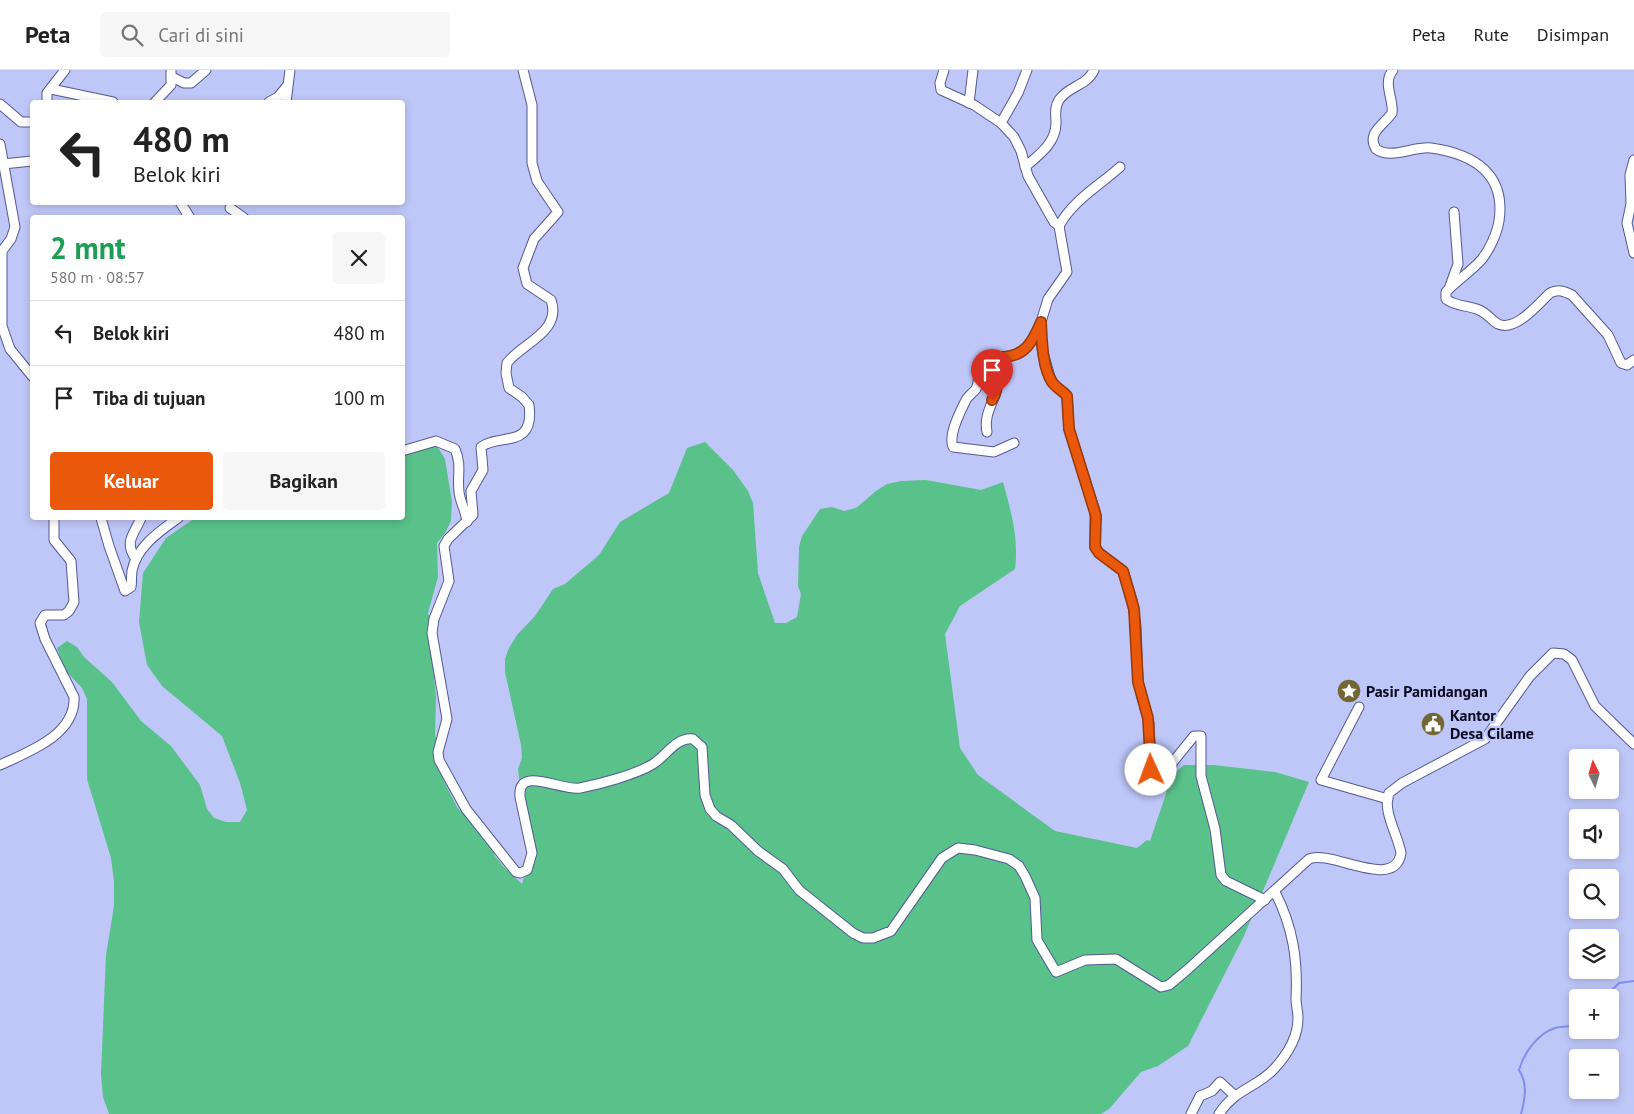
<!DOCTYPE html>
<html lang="id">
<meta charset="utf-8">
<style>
:root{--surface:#fff;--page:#f6f6f6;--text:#222;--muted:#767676;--line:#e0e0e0;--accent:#ea580c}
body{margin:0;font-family:"PT Sans",sans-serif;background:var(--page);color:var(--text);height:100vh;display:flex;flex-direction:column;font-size:19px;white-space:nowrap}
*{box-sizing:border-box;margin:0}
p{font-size:16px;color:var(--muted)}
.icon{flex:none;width:28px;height:28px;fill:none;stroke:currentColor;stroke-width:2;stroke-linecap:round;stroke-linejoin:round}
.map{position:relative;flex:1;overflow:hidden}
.panel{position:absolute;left:30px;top:145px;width:375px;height:305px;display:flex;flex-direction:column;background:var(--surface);border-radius:5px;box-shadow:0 2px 8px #0003}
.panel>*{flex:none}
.top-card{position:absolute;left:30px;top:30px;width:375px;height:105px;border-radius:5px;box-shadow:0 2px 8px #0003;background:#fff;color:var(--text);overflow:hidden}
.needle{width:32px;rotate:355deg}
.controls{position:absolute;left:1569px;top:679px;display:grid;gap:10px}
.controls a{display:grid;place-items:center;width:50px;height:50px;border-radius:5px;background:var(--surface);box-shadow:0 2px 8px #0003;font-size:25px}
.pin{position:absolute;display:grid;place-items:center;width:42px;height:42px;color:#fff;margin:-51px -21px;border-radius:50% 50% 50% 0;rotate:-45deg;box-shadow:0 0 5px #0007}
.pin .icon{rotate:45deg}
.me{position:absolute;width:55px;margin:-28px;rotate:358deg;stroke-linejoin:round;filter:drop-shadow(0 0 4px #0008)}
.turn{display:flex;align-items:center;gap:18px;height:105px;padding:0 20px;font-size:22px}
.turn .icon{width:65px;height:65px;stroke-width:2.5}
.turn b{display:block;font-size:35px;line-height:42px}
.round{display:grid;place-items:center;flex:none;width:52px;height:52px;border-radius:5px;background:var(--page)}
.overview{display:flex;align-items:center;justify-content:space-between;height:85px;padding:0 20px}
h1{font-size:30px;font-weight:600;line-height:38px;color:#1e9e55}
.action{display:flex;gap:10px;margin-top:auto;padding:10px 20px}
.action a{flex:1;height:58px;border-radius:5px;background:var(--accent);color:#fff;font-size:20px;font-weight:600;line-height:58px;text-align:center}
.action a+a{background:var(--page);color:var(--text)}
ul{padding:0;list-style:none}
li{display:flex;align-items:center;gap:15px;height:65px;padding:0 20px;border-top:1px solid var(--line)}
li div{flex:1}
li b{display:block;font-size:19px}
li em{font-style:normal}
header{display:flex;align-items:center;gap:30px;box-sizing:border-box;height:70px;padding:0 25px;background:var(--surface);border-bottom:1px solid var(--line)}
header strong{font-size:24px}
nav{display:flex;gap:28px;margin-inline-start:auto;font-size:18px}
.search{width:350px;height:45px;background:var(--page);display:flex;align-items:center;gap:12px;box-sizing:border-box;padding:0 18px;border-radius:5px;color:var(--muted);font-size:19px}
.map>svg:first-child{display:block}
.green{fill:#59c18a}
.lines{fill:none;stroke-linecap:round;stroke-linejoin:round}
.stream{stroke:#848dee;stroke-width:2}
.minor-casing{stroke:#545a91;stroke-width:11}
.minor{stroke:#fff;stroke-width:9}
.route-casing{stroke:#983908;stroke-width:12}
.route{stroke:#ea580c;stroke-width:9}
.labels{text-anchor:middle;stroke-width:5;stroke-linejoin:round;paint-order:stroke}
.poi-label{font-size:16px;font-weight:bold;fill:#09091f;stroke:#bfc7f9;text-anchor:start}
</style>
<header>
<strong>Peta</strong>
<div class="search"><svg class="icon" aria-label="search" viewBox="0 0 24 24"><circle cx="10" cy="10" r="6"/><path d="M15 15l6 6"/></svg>Cari di sini</div>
<nav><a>Peta</a><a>Rute</a><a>Disimpan</a></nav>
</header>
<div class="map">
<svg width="1634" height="1044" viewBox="0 0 1634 1044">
<rect width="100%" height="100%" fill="#bfc7f9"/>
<path class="green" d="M705 372 733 400 748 421 753 433 758 503 775 553H786L797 547 801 524 798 516 799 477 802 466 820 439 832 437 844 441 856 438 876 421 887 414 901 411 926 410 981 420 1003 412C1011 441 1019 469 1015 499L960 536 945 564 960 678 978 705 1055 761 1137 778 1147 770 1150 771 1166 724 1167 710 1184 695H1214L1275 702 1309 712 1243 868 1188 976 1158 996 1141 1002 1109 1039 1101 1044H109L103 1027 101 1004 106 885 114 836V812L111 788 87 709V629L82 618 65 600 57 578 67 571 77 577 84 587 112 612 141 651 171 676 200 715 207 739 214 748 226 752H240L247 740 240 713 222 666 162 616 147 595 139 552 143 503 166 468 195 448H402L403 381 426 374 437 376 445 389 452 432 451 451 445 463 437 473 438 507 428 543 432 555 430 565 436 627 435 665 439 677 443 709 457 737 490 774 495 786 504 797 522 814 526 801 527 776 518 699 522 688 521 675 505 602V589L509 578 517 565 535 546 553 519 565 514 599 485 620 452 669 423 687 378Z"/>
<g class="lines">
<g class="stream">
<path d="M1604 928 1619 913 1634 911"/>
<path d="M1521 1044C1525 1029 1528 1014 1519 1000 1524 983 1537 964 1555 958 1563 955 1569 959 1578 953"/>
</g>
<g class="minor-casing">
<g id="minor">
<path d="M523 0 532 35V93L537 111 558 142 534 169 523 198 527 214 551 230C562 262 522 273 507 293L506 303 509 318 522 327 529 335C535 380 499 363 481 377L483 400 471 421 473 445 448 469 444 476 449 511 434 549 432 563 447 649 438 682 439 690 466 739 516 802 520 803 527 800 532 783 520 727C517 694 563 722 580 718 600 714 635 705 653 694 666 686 676 667 693 669L702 677 705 725 710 739 716 746 731 755 758 781 783 799 799 820 853 863 863 868H873L891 861 942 788 958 778 975 780 1009 789 1019 796 1025 806 1035 828 1037 870 1056 902 1085 890 1116 889 1161 917 1169 915 1187 900 1309 789C1331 779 1395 822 1401 783 1398 765 1382 741 1389 723L1402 713 1485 669 1530 606 1553 583 1564 584 1572 590 1595 636 1634 674"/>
<path d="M944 0 940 13 941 20 974 35 1001 53 1014 67 1021 81 1028 106 1054 152 1059 156 1067 202 1048 229 1041 252 1042 279 1050 307 1053 313 1067 326 1069 359 1095 441V477L1099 483 1123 501 1132 530 1136 556 1138 612 1149 653 1151 700 1155 705 1164 703 1194 666H1201V706L1215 759 1221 805 1226 811 1265 830"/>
<path d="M1393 0C1382 13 1394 29 1392 43 1384 55 1366 63 1376 79 1391 90 1413 76 1431 78 1474 84 1506 104 1499 151 1497 163 1490 179 1482 189 1472 201 1457 210 1446 222V229C1456 237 1468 235 1479 240 1487 243 1491 250 1498 254 1516 262 1538 234 1550 223 1558 219 1564 221 1572 225L1608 265 1621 293 1627 295 1634 290"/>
<path d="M172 7 184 13H191L206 0"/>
<path d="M51 19 113 32"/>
<path d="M47 32V23L65 0"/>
<path d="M155 32 171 15V0"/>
<path d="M269 32 278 27 287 16"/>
<path d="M286 32 290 0"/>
<path d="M969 33 973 0"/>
<path d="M0 34 21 52H32"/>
<path d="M1001 53 1018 23 1027 0"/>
<path d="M0 74 15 157 11 169 2 181V256L10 279 32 306"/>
<path d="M1634 90 1630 105 1631 134 1627 153 1634 183"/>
<path d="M3 94 32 91"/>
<path d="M1025 97C1039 85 1056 73 1056 53 1056 45 1054 38 1059 30 1068 16 1087 16 1094 0"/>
<path d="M180 132 190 148"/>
<path d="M230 138 244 148"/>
<path d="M1059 156C1073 130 1099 116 1120 97"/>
<path d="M1450 216 1458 194 1454 142"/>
<path d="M987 362C984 348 990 338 995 325 1000 313 994 301 1002 287"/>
<path d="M1014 373 994 382 953 377C948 365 960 342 966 330 968 326 974 322 976 319 981 309 976 297 986 290 991 287 996 287 1001 287 1023 286 1032 274 1040 255"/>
<path d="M402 381 436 371 455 379C462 395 457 406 459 422 460 432 466 441 467 452"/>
<path d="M101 448 109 476 125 521 131 517C132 512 131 507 132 501 136 477 160 461 178 448"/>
<path d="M136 489C123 472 135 463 141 448"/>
<path d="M1359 637 1321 710 1388 729"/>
<path d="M0 695C28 682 76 665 74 627L45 569 40 553 45 545H64L69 541 74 532 71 491 54 470V448"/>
<path d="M1191 1044 1200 1026 1212 1021 1220 1012 1234 1025"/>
<path d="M1219 1044C1235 1019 1256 1018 1274 999 1287 985 1298 967 1298 948 1298 941 1296 935 1296 929 1298 890 1293 857 1275 822"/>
</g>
</g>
<use href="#minor" class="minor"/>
</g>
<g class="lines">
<g class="route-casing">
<path id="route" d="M992 330C1001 318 994 300 1002 287 1025 287 1033 271 1041 252 1042 271 1042 296 1052 312 1056 318 1063 321 1067 326L1069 359 1096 446 1095 477 1099 483 1123 501 1134 539 1138 612 1148 648 1151 700"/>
</g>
<use href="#route" class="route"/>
</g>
<defs>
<g id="sight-disc" transform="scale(1.25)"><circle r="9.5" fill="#726734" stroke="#bfc7f9"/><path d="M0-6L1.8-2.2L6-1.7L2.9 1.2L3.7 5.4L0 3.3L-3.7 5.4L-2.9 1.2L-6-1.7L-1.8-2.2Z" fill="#fff"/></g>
<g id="civic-disc" transform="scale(1.25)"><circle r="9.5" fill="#726734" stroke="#bfc7f9"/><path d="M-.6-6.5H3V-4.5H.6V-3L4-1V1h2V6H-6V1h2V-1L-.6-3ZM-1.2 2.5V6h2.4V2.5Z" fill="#fff"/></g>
</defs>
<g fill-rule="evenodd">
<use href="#sight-disc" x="1349" y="621"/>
<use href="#civic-disc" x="1433" y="654"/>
</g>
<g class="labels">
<g class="poi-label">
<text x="1366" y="627">Pasir Pamidangan</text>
<text x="1450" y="651">Kantor<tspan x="1450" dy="18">Desa Cilame</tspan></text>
</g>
</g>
</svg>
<div class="controls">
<a><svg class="needle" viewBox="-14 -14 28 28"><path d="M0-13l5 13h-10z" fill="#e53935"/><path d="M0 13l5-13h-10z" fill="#767676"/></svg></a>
<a><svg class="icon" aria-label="sound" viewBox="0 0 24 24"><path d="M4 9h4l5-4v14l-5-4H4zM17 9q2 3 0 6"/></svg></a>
<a><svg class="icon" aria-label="search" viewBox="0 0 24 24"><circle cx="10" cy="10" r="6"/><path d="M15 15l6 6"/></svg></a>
<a><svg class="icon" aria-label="layers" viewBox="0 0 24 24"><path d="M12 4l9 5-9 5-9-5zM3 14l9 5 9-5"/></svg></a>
<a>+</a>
<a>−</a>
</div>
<div class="pin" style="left:992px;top:330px;background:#d93025"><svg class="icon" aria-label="arrive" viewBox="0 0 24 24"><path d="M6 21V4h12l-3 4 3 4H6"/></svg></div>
<svg class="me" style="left:1151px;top:700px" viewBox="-20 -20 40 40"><circle r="19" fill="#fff"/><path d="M0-13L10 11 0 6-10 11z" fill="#ea580c"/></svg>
<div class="top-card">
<div class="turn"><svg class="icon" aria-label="left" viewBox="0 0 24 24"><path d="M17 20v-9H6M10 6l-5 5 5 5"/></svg><div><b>480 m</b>Belok kiri</div></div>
</div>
<section class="panel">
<div class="overview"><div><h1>2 mnt</h1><p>580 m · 08:57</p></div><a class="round"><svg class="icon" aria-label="close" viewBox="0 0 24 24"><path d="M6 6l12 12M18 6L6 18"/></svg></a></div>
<ul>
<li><svg class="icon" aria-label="left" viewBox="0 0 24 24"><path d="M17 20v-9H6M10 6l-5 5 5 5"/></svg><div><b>Belok kiri</b></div><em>480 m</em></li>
<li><svg class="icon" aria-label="arrive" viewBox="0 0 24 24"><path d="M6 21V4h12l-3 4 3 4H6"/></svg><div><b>Tiba di tujuan</b></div><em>100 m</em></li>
</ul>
<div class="action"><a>Keluar</a><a>Bagikan</a></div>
</section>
</div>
